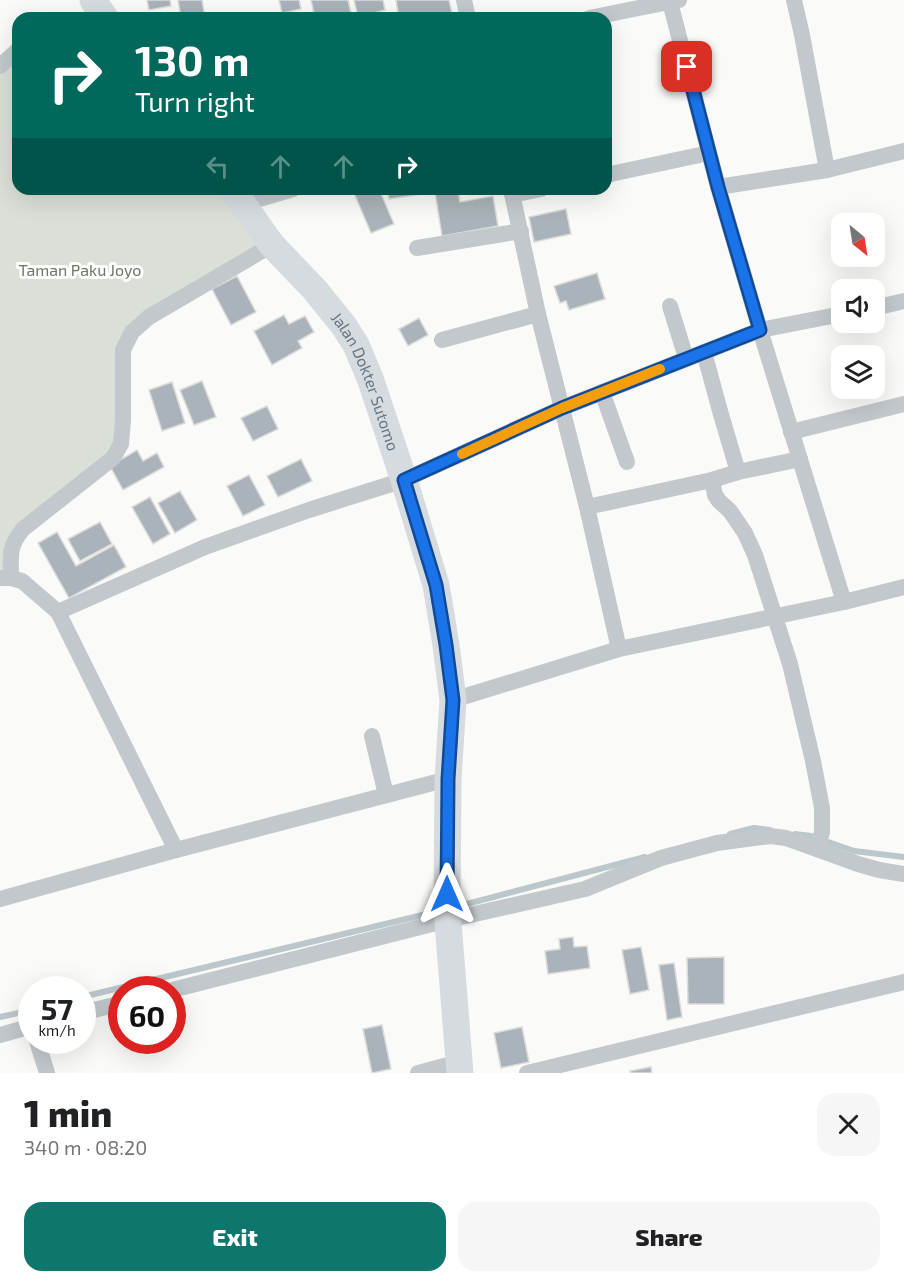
<!DOCTYPE html>
<meta charset="utf-8">
<style>
:root{--surface:#fff;--page:#f6f6f6;--text:#202124;--muted:#757577;--accent:#0f766e}
body{margin:0;font-family:"Exo 2",sans-serif;background:var(--page);color:var(--text);height:100vh;display:flex;flex-direction:column;font-size:22px;white-space:nowrap}
*{box-sizing:border-box;margin:0}
p{font-size:20px;color:var(--muted)}
.icon{flex:none;width:33px;height:33px;fill:none;stroke:currentColor;stroke-width:2;stroke-linecap:round;stroke-linejoin:round}
.map{position:relative;height:1073px;overflow:hidden}
.drawer{display:flex;flex-direction:column;background:var(--surface);flex:1}
.drawer>*{flex:none}
.guide{position:absolute;left:12px;top:12px;width:600px;height:183px;border-radius:18px;box-shadow:0 6px 24px #0002;background:#00695c;color:#fff;overflow:hidden}
.needle{width:39px;rotate:150deg}
.tools{position:absolute;left:831px;top:213px;display:grid;gap:12px}
.tools a{display:grid;place-items:center;width:54px;height:54px;border-radius:12px;background:var(--surface);box-shadow:0 6px 24px #0002;font-size:30px}
.speed{position:absolute;left:18px;top:976px;display:flex;gap:12px;font-size:30px;font-weight:700;text-align:center}
.speed>*{display:grid;place-content:center;width:78px;height:78px;border-radius:50%;background:var(--surface);box-shadow:0 6px 24px #0002;line-height:1}
.speed small{font-size:15px;font-weight:400}
.speed .limit{border:9px solid #d22;background:#fff;color:#111}
.pin{position:absolute;display:grid;place-items:center;width:51px;height:51px;color:#fff;margin:-26px;border-radius:12px;box-shadow:0 3px 9px #0006}
.me{position:absolute;width:66px;margin:-33px;rotate:0deg;stroke-linejoin:round;filter:drop-shadow(0 0 4px #0008)}
.turn{display:flex;align-items:center;gap:21px;height:126px;padding:0 24px;font-size:27px}
.turn .icon{width:78px;height:78px;stroke-width:2.5}
.turn b{display:block;font-size:42px;line-height:51px}
.lanes{display:flex;align-items:center;height:57px;padding:0 24px;background:#0003;justify-content:center;gap:30px;direction:ltr}
.lanes .off{opacity:.35}
.round{display:grid;place-items:center;flex:none;width:63px;height:63px;border-radius:18px;background:var(--page)}
.overview{display:flex;align-items:center;justify-content:space-between;height:102px;padding:0 24px}
h1{font-size:36px;font-weight:800;line-height:45px}
.button{display:flex;gap:12px;margin-top:auto;padding:12px 24px}
.button a{flex:1;height:69px;border-radius:18px;background:var(--accent);color:#fff;font-size:24px;font-weight:800;line-height:69px;text-align:center}
.button a+a{background:var(--page);color:var(--text)}
.map>svg:first-child{display:block}
.green{fill:#dadfd7}
.lines{fill:none;stroke-linecap:round;stroke-linejoin:round}
.stream{stroke:#bbc7cb;stroke-width:6}
.building{fill:#aab3b9;stroke:#dcdcda;stroke-width:1.5}
.minor{stroke:#c3c8cc;stroke-width:16}
.primary{stroke:#d6dbdf;stroke-width:27}
.route-casing{stroke:#114b97;stroke-width:15}
.route{stroke:#1a73e8;stroke-width:10}
.slow{stroke:#f59e0b;stroke-width:10}
.labels{text-anchor:middle;stroke-width:6;stroke-linejoin:round;paint-order:stroke}
.park-label{font-size:16px;fill:#687a64;stroke:#fff}
.street-label{font-size:16px;fill:#657683;stroke:#fff}
</style>
<div class="map">
<svg width="904" height="1073" viewBox="0 0 904 1073">
<rect width="100%" height="100%" fill="#fafaf8"/>
<path class="green" d="M18 50V189H232L270 240 132 332 121 444 23 529 0 579V66Z"/>
<g class="lines">
<g class="stream">
<path d="M730 834 754 828 770 830"/>
<path d="M795 834 811 836 854 851 904 857"/>
<path d="M463 905 645 857"/>
<path d="M82 997 435 912"/>
<path d="M0 1017 32 1010"/>
</g>
</g>
<g class="building">
<path d="M147 0H170L171 6 149 10Z"/>
<path d="M178 0H202L205 18H181Z"/>
<path d="M279 0H299L301 9 282 13Z"/>
<path d="M311 0H348L351 13 330 18H315Z"/>
<path d="M354 0H383L385 10 358 17Z"/>
<path d="M396 0H449L453 18H399Z"/>
<path d="M363 189H379L394 224 371 233 354 193Z"/>
<path d="M387 189H462L458 190 460 202 493 196 498 226 442 236 435 192 389 199Z"/>
<path d="M566 209 571 234 534 242 529 217Z"/>
<path d="M597 273 605 299 569 310 566 301 560 303 554 286Z"/>
<path d="M237 276 256 312 231 325 212 289Z"/>
<path d="M284 315 289 324 305 316 314 332 298 341 302 348 272 365 254 331Z"/>
<path d="M419 318 428 335 408 346 399 329Z"/>
<path d="M202 381 216 417 194 425 180 390Z"/>
<path d="M172 382 185 423 162 431 149 390Z"/>
<path d="M267 406 278 429 253 441 241 418Z"/>
<path d="M137 450 143 461 157 453 164 467 123 490 110 466Z"/>
<path d="M301 459 312 481 278 497 267 476Z"/>
<path d="M249 475 265 505 243 516 227 486Z"/>
<path d="M180 491 197 520 175 533 158 503Z"/>
<path d="M150 497 170 534 153 544 132 507Z"/>
<path d="M100 522 112 544 80 561 68 539Z"/>
<path d="M57 532 76 566 114 545 126 567 69 598 38 543Z"/>
<path d="M573 937 574 947 587 946 590 968 548 974 545 951 560 949 559 939Z"/>
<path d="M641 947 649 990 630 994 622 950Z"/>
<path d="M724 957V1004H688L687 958Z"/>
<path d="M674 963 682 1017 667 1020 659 965Z"/>
<path d="M382 1025 391 1069 372 1073 363 1029Z"/>
<path d="M522 1027 529 1062 501 1068 494 1033Z"/>
<path d="M651 1067 652 1073H631L630 1071Z"/>
</g>
<g class="lines">
<g class="minor">
<path d="M464 0 468 18"/>
<path d="M794 0 802 35 827 170"/>
<path d="M670 2 718 187 760 330 844 602"/>
<path d="M589 18 679 0"/>
<path d="M0 66 18 50"/>
<path d="M606 175 709 153"/>
<path d="M718 187 827 170 904 151"/>
<path d="M511 189 538 314 587 507 619 649"/>
<path d="M512 195 541 189"/>
<path d="M243 204 293 189"/>
<path d="M417 248 521 231"/>
<path d="M670 306 686 358"/>
<path d="M874 308 904 301"/>
<path d="M442 340 538 314"/>
<path d="M704 352 720 411 738 472"/>
<path d="M602 392 627 462"/>
<path d="M791 432 904 404"/>
<path d="M712 480 715 495 719 501 730 511 745 533 755 555 790 664 813 761 822 808V832L817 849"/>
<path d="M587 507 712 480 738 472 800 459"/>
<path d="M1 578H11L22 581 58 612 176 850"/>
<path d="M11 578C11 556 8 547 23 529L113 458 121 444 123 420V350L132 332 149 317 272 245"/>
<path d="M58 612 205 547 309 510 404 480 562 408 760 330 842 314"/>
<path d="M453 700 619 649 844 602 904 587"/>
<path d="M372 736 386 795"/>
<path d="M0 899 176 850 448 779"/>
<path d="M172 990 448 920 585 889 661 858 717 843 770 836 786 838 858 864 879 870 904 874"/>
<path d="M82 1013 122 1003"/>
<path d="M0 1035 32 1026"/>
<path d="M37 1041 47 1073"/>
<path d="M418 1073 459 1062"/>
<path d="M527 1073 904 982"/>
</g>
<g class="primary">
<path d="M93 0 105 18"/>
<path id="s1" d="M232 189 272 245 315 290 344 326 356 345 370 378 404 480 436 585 446 645 453 700 448 779 447 910 460 1073"/>
</g>
</g>
<g class="lines">
<g class="route-casing">
<path id="route" d="M447 894 448 779 453 700 446 645 436 585 404 480 562 408 760 330 718 187 687 67"/>
</g>
<use href="#route" class="route"/>
<path class="slow" d="M462 454 562 408 660 369"/>
</g>
<g class="labels">
<g class="park-label">
<text x="80" y="276">Taman Paku Joyo</text>
</g>
<g class="street-label">
<text dy="6" stroke="none"><textPath href="#s1" startOffset="237">Jalan Dokter Sutomo</textPath></text>
</g>
</g>
</svg>
<div class="tools">
<a><svg class="needle" viewBox="-14 -14 28 28"><path d="M0-13l5 13h-10z" fill="#e53935"/><path d="M0 13l5-13h-10z" fill="#757577"/></svg></a>
<a><svg class="icon" aria-label="sound" viewBox="0 0 24 24"><path d="M4 9h4l5-4v14l-5-4H4zM17 9q2 3 0 6"/></svg></a>
<a><svg class="icon" aria-label="layers" viewBox="0 0 24 24"><path d="M12 4l9 5-9 5-9-5zM3 14l9 5 9-5"/></svg></a>
</div>
<div class="speed"><div>57<small>km/h</small></div><div class="limit">60</div></div>
<div class="pin" style="left:687px;top:67px;background:#d93025"><svg class="icon" aria-label="arrive" viewBox="0 0 24 24"><path d="M6 21V4h12l-3 4 3 4H6"/></svg></div>
<svg class="me" style="left:447px;top:894px" viewBox="-20 -20 40 40"><path d="M0-17L14 15 0 8-14 15z" fill="#1a73e8" stroke="#fff" stroke-width="4"/></svg>
<div class="guide">
<div class="turn"><svg class="icon" aria-label="right" viewBox="0 0 24 24"><path d="M7 20v-9h11M14 6l5 5-5 5"/></svg><div><b>130 m</b>Turn right</div></div>
<div class="lanes"><svg class="icon off" aria-label="left" viewBox="0 0 24 24"><path d="M17 20v-9H6M10 6l-5 5 5 5"/></svg><svg class="icon off" aria-label="ahead" viewBox="0 0 24 24"><path d="M12 20V5M6 11l6-6 6 6"/></svg><svg class="icon off" aria-label="ahead" viewBox="0 0 24 24"><path d="M12 20V5M6 11l6-6 6 6"/></svg><svg class="icon" aria-label="right" viewBox="0 0 24 24"><path d="M7 20v-9h11M14 6l5 5-5 5"/></svg></div>
</div>
</div>
<section class="drawer">
<div class="overview"><div><h1>1 min</h1><p>340 m · 08:20</p></div><a class="round"><svg class="icon" aria-label="close" viewBox="0 0 24 24"><path d="M6 6l12 12M18 6L6 18"/></svg></a></div>
<div class="button"><a>Exit</a><a>Share</a></div>
</section>
